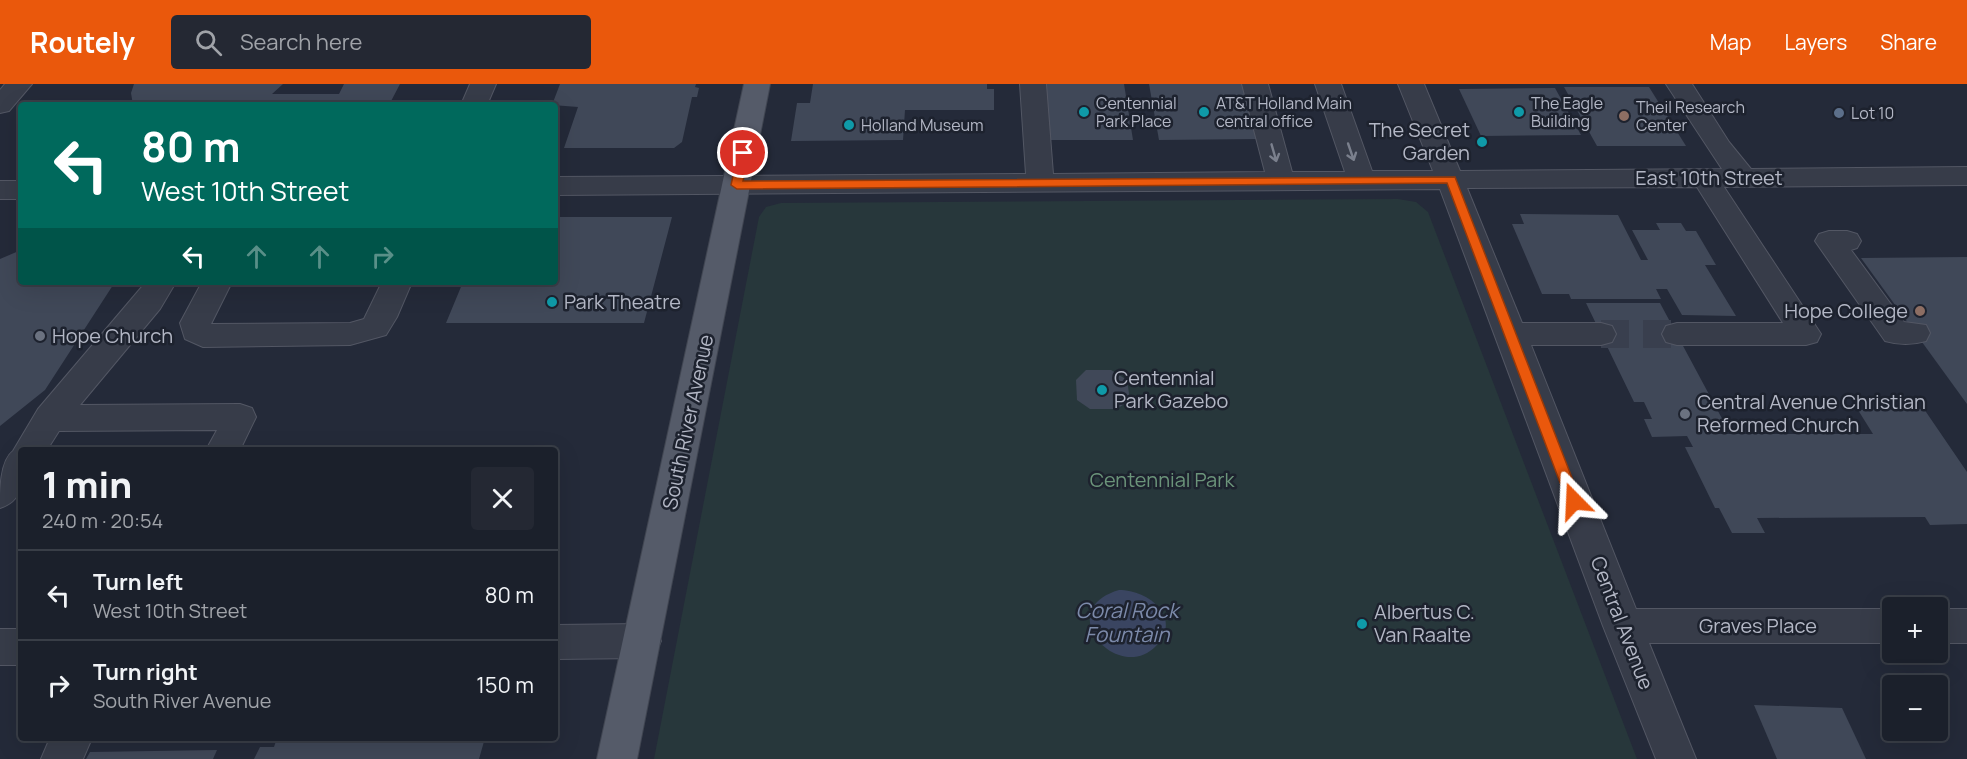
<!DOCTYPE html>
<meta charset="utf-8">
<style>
:root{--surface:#1b202b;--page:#242833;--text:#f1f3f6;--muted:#a0a3a9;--line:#393e47;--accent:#ea580c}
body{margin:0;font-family:Manrope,sans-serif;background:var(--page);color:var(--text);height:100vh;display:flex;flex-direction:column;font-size:22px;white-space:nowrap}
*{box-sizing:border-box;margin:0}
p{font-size:20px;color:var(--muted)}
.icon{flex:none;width:33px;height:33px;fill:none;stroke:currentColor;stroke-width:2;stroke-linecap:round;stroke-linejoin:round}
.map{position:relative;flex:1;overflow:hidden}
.drawer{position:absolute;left:18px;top:363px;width:540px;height:294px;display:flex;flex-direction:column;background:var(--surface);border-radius:6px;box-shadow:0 6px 24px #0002,0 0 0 2px var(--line)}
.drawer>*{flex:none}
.banner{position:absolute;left:18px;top:18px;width:540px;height:183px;border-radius:6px;box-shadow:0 6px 24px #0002,0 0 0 2px var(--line);background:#00695c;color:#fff;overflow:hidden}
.tools{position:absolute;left:1882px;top:513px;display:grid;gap:12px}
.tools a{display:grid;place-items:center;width:66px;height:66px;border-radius:6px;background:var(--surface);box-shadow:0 6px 24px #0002,0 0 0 2px var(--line);font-size:30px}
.pin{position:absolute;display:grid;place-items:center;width:51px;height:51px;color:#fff;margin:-26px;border:3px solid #fff;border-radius:50%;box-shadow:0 2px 6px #0007}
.me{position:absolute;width:66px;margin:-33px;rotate:339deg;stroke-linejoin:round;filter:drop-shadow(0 0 4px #0008)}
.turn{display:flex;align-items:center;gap:21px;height:126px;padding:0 24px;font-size:27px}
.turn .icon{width:78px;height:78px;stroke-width:2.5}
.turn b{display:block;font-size:42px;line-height:51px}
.lanes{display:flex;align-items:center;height:57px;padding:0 24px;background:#0003;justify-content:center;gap:30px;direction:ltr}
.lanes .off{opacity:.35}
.round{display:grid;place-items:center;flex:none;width:63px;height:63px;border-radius:6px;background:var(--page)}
.head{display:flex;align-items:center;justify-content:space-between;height:102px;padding:0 24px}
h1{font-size:36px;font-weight:800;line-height:45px}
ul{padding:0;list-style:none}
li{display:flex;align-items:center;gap:18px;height:90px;padding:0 24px;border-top:2px solid var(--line)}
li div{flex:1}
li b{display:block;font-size:22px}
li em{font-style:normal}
header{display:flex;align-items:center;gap:36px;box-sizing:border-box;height:84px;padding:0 30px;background:var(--accent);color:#fff}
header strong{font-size:28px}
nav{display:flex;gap:33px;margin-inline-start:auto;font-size:21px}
.search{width:420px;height:54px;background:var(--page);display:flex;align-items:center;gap:15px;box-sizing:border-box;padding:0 21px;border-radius:6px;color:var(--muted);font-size:22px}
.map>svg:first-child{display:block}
.green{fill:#27373b}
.water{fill:#3a4561}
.building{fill:#404858}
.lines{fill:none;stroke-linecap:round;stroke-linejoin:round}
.minor-tunnel{stroke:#393f4e;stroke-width:28;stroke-dasharray:28 14;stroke-linecap:butt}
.minor-casing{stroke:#535764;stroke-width:2}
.major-casing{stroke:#414652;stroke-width:2}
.minor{fill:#373c49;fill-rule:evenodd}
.major{fill:#555b69;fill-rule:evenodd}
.oneway{stroke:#7b808d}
.route{fill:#ea580c;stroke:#983908;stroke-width:1.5}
.culture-dot{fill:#0f9aa8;stroke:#1d222e;stroke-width:2}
.service-dot{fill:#5c6f8a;stroke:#1d222e;stroke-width:2}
.education-dot{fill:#8d6e63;stroke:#1d222e;stroke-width:2}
.worship-dot{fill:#6b7280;stroke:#1d222e;stroke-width:2}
.labels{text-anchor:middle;stroke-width:5;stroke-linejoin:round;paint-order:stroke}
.far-poi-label{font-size:16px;fill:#b3b7c5;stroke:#1d222e;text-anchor:start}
.poi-label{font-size:20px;fill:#b3b7c5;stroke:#1d222e;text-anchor:start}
.street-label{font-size:20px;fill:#b3b7c5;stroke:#1d222e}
.park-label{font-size:20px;fill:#6b947a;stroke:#1d222e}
.water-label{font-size:21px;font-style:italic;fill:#7c8aaa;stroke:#1d222e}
</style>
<header>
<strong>Routely</strong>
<div class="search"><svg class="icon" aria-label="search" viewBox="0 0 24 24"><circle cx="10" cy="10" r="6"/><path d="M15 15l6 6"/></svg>Search here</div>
<nav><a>Map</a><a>Layers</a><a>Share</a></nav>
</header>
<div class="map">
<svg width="1967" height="675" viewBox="0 0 1967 675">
<rect width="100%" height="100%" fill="#242a39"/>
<path class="green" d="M1398 115 1416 118 1428 128 1637 675H654L759 133 766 123 781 119Z"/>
<path class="water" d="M1119 506C1149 506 1183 534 1156 562 1118 601 1051 526 1119 506Z"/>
<g class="building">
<path d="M134 0H283L272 10H339L344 0H400L389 21H133L131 9Z"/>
<path d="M560 0H696L695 3 699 4 697 13H692L682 58 674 64H564L578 23 552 21Z"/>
<path d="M813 0H987V5H994V26H905L903 56 791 57 797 19H810Z"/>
<path d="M1037 0H1124L1133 56H1041Z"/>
<path d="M1149 0H1247L1260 55 1159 56Z"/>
<path d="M1564 3H1649L1686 62H1597Z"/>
<path d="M1555 4 1581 51 1481 52 1459 5Z"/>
<path d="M1520 130 1618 131 1641 176H1648L1632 146H1660L1656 139H1681L1686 147H1696L1716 181H1705L1736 232 1682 231 1667 205H1656L1661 215H1571L1569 210H1542L1512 140H1524Z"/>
<path d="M555 133H672L644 239H446L463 198H555Z"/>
<path d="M21 166V198H115L45 306 0 342V175Z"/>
<path d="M1967 173V320L1861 174Z"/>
<path d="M1586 219H1660L1726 342H1711L1716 350H1873L1858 326 1924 325 1967 388V440L1930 441 1925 433 1757 434 1765 449H1732L1719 424H1715L1685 363H1693L1687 352 1652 353 1644 335H1652L1644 318H1634Z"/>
<path d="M1086 286H1111L1127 296 1130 316 1117 325H1090L1077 316 1076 296Z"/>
<path d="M1754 621 1842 624 1866 675H1777Z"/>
<path d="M277 654H485L479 675H254L260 663H274Z"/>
<path d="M217 666 213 675H86L90 668Z"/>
</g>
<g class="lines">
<path class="minor-tunnel" d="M1601 250H1677"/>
<g class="minor-casing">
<g id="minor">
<path d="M5 0H32L9 27 0 29V6Z"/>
<path d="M470 0H496L487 21H461Z"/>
<path d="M1020 0H1046L1053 90 1265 88 1242 0H1268L1292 88H1345L1315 0H1341L1372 87H1433L1398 0H1424L1460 87 1722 85 1666 0H1692L1729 58 1751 85 1967 83V101L1724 103 1821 250 1817 258 1806 261H1677L1666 258 1662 250 1666 242 1677 239H1783L1697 103 1467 104 1522 239H1601L1612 242 1616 250 1612 258 1601 261H1531L1636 525H1893V559H1649L1696 675H1656L1603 542 1440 105 555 111V93L1026 90Z"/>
<rect x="0" y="97" width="21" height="18"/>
<path d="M1829 147H1847L1857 150 1861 157 1857 164 1851 166 1904 238 1926 241 1930 249 1926 257C1912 261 1899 261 1885 257L1815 157 1819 150Z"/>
<path d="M146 198H176L160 225 80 321 240 320 252 324 256 333 240 366H206L217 346 59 347 47 366H21C21 391 28 415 0 424 0 406 0 377 13 367L38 325Z"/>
<path d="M202 198H232L211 240 350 239 364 235 382 198H412L397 233 386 251 350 261 203 263 185 255 180 239Z"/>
<rect x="1938" y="525" width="29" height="34"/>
<path d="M642 540 655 545 661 557 655 569 642 574 555 575V541Z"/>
<rect x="0" y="545" width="21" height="36"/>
<path d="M50 654H92L83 675H41Z"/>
</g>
</g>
<g class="major-casing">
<path id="major" d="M744 0H770L637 675H597Z"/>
</g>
<use href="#minor" class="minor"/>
<use href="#major" class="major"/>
</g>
<defs><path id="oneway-shaft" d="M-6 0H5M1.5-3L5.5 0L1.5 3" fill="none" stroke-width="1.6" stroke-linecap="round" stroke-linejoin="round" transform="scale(1.5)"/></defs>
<g class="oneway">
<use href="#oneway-shaft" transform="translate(1351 68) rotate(71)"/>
<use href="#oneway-shaft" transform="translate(1274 69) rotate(74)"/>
</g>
<path class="route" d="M743 66 749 69 743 97 1455 93 1581 417 1579 421H1569L1567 417 1447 99 737 105 731 101 738 69Z"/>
<g class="culture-dot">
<circle cx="1084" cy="28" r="6"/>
<circle cx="1204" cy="28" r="6"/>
<circle cx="1519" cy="28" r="6"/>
<circle cx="849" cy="41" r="6"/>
<circle cx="1482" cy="58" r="6"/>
<circle cx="552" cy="218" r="6"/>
<circle cx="1102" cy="306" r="6"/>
<circle cx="1362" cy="540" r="6"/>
</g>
<circle class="service-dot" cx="1839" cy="29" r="6"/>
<g class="education-dot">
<circle cx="1624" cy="32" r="6"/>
<circle cx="1920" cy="227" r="6"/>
</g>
<g class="worship-dot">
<circle cx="40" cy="252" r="6"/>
<circle cx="1685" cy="330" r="6"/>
</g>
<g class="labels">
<g class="far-poi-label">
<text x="1096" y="25">Centennial<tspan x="1096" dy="18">Park Place</tspan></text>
<text x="1216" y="25">AT&amp;T Holland Main<tspan x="1216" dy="18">central office</tspan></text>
<text x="1531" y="25">The Eagle<tspan x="1531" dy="18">Building</tspan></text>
<text x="1636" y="29">Theil Research<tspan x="1636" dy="18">Center</tspan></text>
<text x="1851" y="35">Lot 10</text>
<text x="861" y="47">Holland Museum</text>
</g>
<g class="poi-label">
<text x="1470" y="53" text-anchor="end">The Secret<tspan x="1470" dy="23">Garden</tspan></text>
<text x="564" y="225">Park Theatre</text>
<text x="1908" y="234" text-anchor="end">Hope College</text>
<text x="52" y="259">Hope Church</text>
<text x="1114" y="301">Centennial<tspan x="1114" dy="23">Park Gazebo</tspan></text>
<text x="1697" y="325">Central Avenue Christian<tspan x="1697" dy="23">Reformed Church</tspan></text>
<text x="1374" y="535">Albertus C.<tspan x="1374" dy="23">Van Raalte</tspan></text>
</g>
<g class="street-label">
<text x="1709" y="101">East 10th Street</text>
<text transform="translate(688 338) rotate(-78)" y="7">South River Avenue</text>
<text transform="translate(1622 539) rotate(69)" y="7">Central Avenue</text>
<text x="1758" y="549">Graves Place</text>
</g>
<g class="park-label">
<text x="1162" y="403">Centennial Park</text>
</g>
<g class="water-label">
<text x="1127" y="534">Coral Rock<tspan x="1127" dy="24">Fountain</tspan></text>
</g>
</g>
</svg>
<div class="tools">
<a>+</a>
<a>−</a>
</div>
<div class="pin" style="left:743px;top:69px;background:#d93025"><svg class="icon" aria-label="arrive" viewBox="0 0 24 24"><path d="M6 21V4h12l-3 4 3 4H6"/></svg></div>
<svg class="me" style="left:1574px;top:417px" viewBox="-20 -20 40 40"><path d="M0-17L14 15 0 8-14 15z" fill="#ea580c" stroke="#fff" stroke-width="4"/></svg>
<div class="banner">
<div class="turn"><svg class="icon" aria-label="left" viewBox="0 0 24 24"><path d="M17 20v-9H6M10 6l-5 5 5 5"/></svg><div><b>80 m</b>West 10th Street</div></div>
<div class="lanes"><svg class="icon" aria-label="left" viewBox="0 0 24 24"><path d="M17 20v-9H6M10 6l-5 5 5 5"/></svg><svg class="icon off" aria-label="ahead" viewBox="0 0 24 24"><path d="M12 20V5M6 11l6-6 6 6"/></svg><svg class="icon off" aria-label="ahead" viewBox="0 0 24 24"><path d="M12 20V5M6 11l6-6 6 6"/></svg><svg class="icon off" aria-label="right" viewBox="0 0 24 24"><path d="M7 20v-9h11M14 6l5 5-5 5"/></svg></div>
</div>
<section class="drawer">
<div class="head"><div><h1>1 min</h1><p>240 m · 20:54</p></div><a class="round"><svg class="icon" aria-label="close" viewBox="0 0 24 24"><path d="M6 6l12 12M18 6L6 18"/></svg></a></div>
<ul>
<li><svg class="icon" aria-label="left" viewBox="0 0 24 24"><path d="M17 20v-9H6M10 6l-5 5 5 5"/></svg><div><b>Turn left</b><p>West 10th Street</p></div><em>80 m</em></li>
<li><svg class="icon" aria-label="right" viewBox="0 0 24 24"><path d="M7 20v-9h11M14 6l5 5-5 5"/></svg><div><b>Turn right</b><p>South River Avenue</p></div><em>150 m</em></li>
</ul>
</section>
</div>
